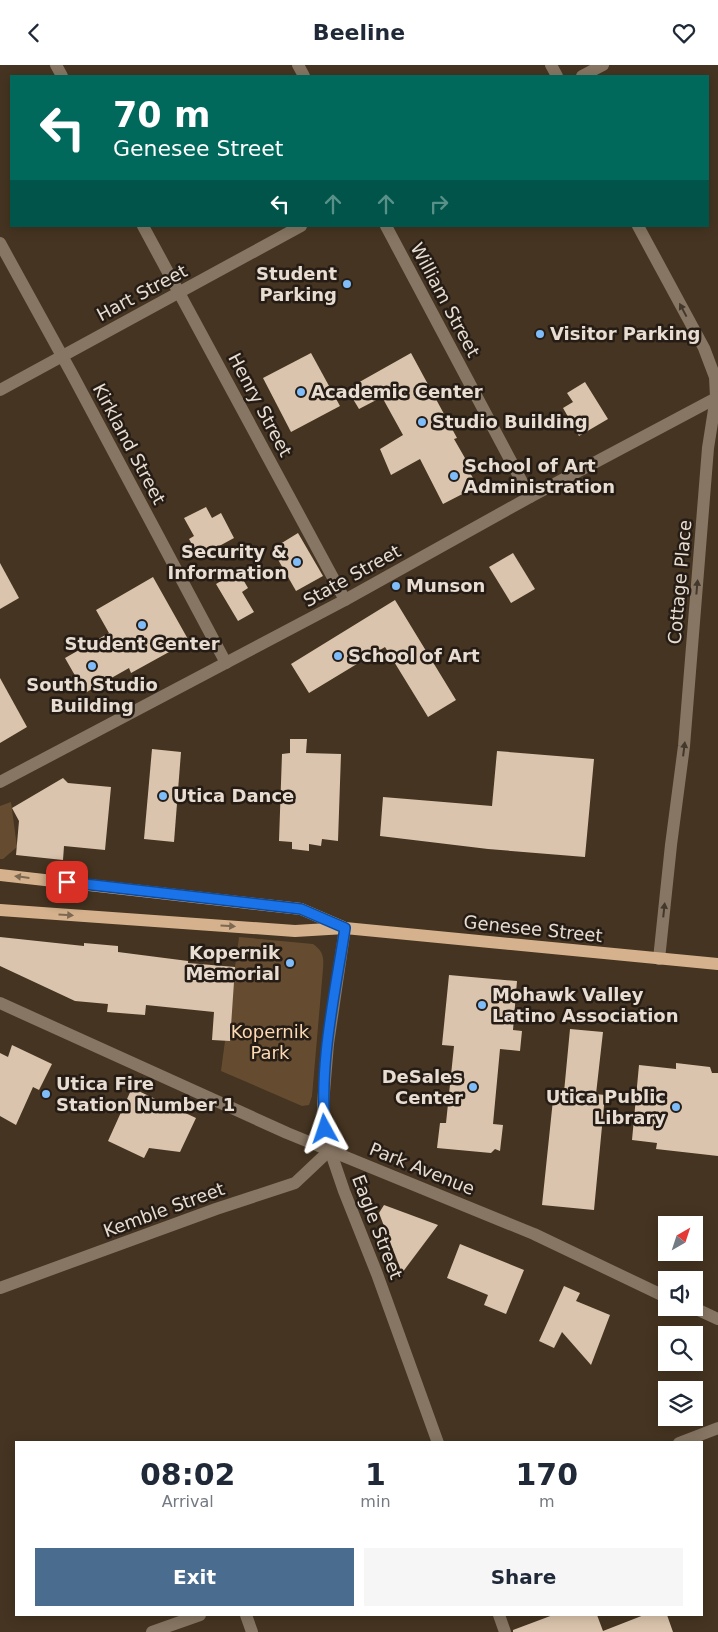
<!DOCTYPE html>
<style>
:root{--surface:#fff;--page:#f6f6f7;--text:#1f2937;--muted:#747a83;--accent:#4a6c8f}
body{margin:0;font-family:"DejaVu Sans",sans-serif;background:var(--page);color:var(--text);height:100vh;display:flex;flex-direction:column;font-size:19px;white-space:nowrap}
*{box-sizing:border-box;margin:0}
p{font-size:16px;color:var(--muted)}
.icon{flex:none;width:28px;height:28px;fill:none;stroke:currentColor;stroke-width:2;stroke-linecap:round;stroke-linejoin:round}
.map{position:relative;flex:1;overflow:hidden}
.sheet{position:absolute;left:15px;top:1376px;width:688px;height:175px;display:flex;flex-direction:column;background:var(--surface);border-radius:0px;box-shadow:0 2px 12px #0003}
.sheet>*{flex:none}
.banner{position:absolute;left:10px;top:10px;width:699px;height:152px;border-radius:0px;box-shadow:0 2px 12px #0003;background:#00695c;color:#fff;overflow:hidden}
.needle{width:32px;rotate:39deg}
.fabs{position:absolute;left:658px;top:1151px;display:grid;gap:10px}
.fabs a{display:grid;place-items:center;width:45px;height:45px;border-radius:0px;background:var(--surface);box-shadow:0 2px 12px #0003;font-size:25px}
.pin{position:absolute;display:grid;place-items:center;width:42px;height:42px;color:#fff;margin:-21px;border-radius:10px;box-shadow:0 2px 8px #0006}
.me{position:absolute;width:55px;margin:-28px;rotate:355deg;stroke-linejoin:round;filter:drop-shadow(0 0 4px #0008)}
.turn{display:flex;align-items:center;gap:18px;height:105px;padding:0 20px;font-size:22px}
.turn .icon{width:65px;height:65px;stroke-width:2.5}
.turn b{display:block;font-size:35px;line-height:42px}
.lanes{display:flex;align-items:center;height:48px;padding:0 20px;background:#0003;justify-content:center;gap:25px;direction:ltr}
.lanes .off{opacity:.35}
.eta{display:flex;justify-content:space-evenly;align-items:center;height:85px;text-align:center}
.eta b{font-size:30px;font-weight:700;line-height:35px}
.action{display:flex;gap:10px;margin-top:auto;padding:10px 20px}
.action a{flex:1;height:58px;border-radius:0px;background:var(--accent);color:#fff;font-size:20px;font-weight:700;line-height:58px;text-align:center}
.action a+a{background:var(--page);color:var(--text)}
header{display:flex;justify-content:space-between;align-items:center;height:65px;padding:0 20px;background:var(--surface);font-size:22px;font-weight:700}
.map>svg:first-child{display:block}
.green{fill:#654c30}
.building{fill:#dac4ad}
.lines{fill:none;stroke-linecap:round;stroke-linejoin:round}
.minor{stroke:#877663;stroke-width:12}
.major{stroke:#d5b28d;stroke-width:12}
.oneway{fill:#42382c}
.oneway2{fill:#7d6851}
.route-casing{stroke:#114b97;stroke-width:12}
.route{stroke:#1a73e8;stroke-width:9}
.poi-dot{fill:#7fbdfa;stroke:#251d15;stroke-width:2}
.labels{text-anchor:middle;stroke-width:5;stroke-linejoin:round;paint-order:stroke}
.poi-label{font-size:18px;font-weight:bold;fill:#e9ddd2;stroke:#251d15;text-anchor:start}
.street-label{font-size:18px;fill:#e9ddd2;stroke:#251d15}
.park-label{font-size:18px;fill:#fdd9b3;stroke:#251d15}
</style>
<header><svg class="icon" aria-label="back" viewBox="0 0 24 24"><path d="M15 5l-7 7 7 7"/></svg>Beeline<svg class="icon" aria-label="heart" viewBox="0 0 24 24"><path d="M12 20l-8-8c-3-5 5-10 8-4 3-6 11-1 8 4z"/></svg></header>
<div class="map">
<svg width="718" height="1567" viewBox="0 0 718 1567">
<rect width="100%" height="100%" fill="#453421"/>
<g class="green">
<path d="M11 737 17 782 3 794H0V741Z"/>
<path d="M239 872 313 879C323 886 324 892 323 904L312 1031 309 1040 302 1041 221 1006Z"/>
</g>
<g class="building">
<path d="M311 288 340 341 291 367 263 313Z"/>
<path d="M411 288 457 373 454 374 473 407 470 408 478 421 443 439 420 394 391 410 380 384 403 370 382 332 359 344 347 324Z"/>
<path d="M585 317 608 354 579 371 563 343 573 337 567 328Z"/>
<path d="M206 442 212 453 221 448 234 473 199 492 189 474 194 471 184 453Z"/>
<path d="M298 468 323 511 296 526 272 484Z"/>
<path d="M513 488 535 524 511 538 489 502Z"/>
<path d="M0 498 19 533 0 544Z"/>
<path d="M238 506 248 523 242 527 254 547 238 556 216 519Z"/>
<path d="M153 512 189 576 131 608 129 603 85 628 65 593 109 568 96 545Z"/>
<path d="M395 535 456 635 428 652 385 582 309 628 291 599Z"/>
<path d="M0 613 27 662 0 678Z"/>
<path d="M290 674H307L306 688 341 689 338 776 322 774 321 781 309 779V786L292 784V777L279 776 282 689 290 688Z"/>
<path d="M152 684 181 687 174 777 144 774Z"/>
<path d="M497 686 594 694 585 792 488 784 380 771 383 732 492 741Z"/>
<path d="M63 713 68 718 111 722 105 785 64 781 63 795 16 790 19 756 12 743Z"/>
<path d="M0 872 84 881V878L118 881V887L188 896V898L235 902 230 976 212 975 214 947 146 940 145 950 107 947 108 939 75 936 0 901Z"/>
<path d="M449 910 517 916 513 965 522 966 520 986 500 984 493 1059 503 1060 500 1086 495 1084 491 1088 437 1083 440 1058H446L454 981 442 980Z"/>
<path d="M570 964 603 967 596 1029 605 1030 594 1145 542 1140 554 1025 564 1027Z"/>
<path d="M12 980 52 999 39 1025 33 1022 16 1060 0 1051V988L8 992Z"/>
<path d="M676 998 710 1002 712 1008H718V1091L656 1084 657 1078 632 1075 639 1000 676 1004Z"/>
<path d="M132 1023 196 1053 180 1087 149 1083 144 1093 108 1076Z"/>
<path d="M384 1140 438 1160 402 1208 379 1148Z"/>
<path d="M460 1179 524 1205 506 1249 484 1240 488 1230 447 1213Z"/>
<path d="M564 1221 580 1228 576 1236 610 1250 591 1300 562 1267 554 1283 539 1276Z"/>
<path d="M553 1550H597L603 1566 644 1550H667L673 1567H513V1565Z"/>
</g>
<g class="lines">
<g class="minor">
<path d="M56 0 62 11"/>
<path d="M298 0 304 11"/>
<path d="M551 0 557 11"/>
<path d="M582 11 603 0"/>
<path d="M143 161 345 535"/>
<path d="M386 161 530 432"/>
<path d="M638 161 704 283 715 312 716 332 708 383 684 681 671 780 659 894"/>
<path d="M0 178 72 309 226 598"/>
<path d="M0 325 301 161"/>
<path d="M0 717 345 535 530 432 718 332"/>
<path d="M345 863 328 979 323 1039 325 1064 330 1085 344 1126 377 1209 438 1378"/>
<path d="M0 938 287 1068 534 1169 666 1232"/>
<path d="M0 1223 216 1144 295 1118 330 1085"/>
<path d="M692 1242 718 1254"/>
<path d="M679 1378 718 1363"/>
<path d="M246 1550 252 1567"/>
<path d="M499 1550 505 1567"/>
<path d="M152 1567 200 1550"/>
</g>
<g class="major">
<path d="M0 810 301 844 343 862"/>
<path d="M0 845 295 866 345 863 718 899"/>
</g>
</g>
<defs><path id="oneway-solid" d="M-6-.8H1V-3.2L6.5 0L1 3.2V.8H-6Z" transform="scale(1.25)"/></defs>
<g class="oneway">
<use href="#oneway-solid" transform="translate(683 245) rotate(-118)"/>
<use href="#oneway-solid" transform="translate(697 522) rotate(-85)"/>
<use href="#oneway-solid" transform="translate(684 684) rotate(-83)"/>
<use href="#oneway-solid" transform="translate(664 845) rotate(-84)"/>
</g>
<g class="oneway2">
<use href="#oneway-solid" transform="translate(22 812) rotate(-173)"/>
<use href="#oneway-solid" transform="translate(66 850) rotate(4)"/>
<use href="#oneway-solid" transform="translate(228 861) rotate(4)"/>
</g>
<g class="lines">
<g class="route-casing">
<path id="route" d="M67 817 301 844 345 863C335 929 319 997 325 1064"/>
</g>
<use href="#route" class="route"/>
</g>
<g class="poi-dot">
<circle cx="347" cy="219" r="5"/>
<circle cx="540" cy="269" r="5"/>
<circle cx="301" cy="327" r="5"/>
<circle cx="422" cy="357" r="5"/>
<circle cx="454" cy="411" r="5"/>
<circle cx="297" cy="497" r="5"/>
<circle cx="396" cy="521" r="5"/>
<circle cx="142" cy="560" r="5"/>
<circle cx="338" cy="591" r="5"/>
<circle cx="92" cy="601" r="5"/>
<circle cx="163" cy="731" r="5"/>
<circle cx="290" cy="898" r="5"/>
<circle cx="482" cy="940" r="5"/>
<circle cx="473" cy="1022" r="5"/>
<circle cx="46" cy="1029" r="5"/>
<circle cx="676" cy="1042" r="5"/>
</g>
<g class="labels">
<g class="poi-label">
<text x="337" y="215" text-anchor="end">Student<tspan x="337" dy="21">Parking</tspan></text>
<text x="550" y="275">Visitor Parking</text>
<text x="311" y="333">Academic Center</text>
<text x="432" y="363">Studio Building</text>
<text x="464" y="407">School of Art<tspan x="464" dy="21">Administration</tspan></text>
<text x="287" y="493" text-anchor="end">Security &amp;<tspan x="287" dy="21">Information</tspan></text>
<text x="406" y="527">Munson</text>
<text x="142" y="585" text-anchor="middle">Student Center</text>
<text x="348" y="597">School of Art</text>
<text x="92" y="626" text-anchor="middle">South Studio<tspan x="92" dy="21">Building</tspan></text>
<text x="173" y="737">Utica Dance</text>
<text x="280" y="894" text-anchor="end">Kopernik<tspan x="280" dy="21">Memorial</tspan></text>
<text x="492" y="936">Mohawk Valley<tspan x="492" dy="21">Latino Association</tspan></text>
<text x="463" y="1018" text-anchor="end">DeSales<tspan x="463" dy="21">Center</tspan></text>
<text x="56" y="1025">Utica Fire<tspan x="56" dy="21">Station Number 1</tspan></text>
<text x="666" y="1038" text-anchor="end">Utica Public<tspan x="666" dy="21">Library</tspan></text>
</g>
<g class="street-label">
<text transform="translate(142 228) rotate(-28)" y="6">Hart Street</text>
<text transform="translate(445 235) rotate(62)" y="6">William Street</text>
<text transform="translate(260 340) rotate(62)" y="6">Henry Street</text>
<text transform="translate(129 379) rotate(62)" y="6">Kirkland Street</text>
<text transform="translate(352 511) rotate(-29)" y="6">State Street</text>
<text transform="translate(680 517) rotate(-85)" y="6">Cottage Place</text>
<text transform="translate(533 864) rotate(6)" y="6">Genesee Street</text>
<text transform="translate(422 1104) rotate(22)" y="6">Park Avenue</text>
<text transform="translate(164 1145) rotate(-20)" y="6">Kemble Street</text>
<text transform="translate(377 1162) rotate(69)" y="6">Eagle Street</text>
</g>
<g class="park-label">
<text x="270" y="973">Kopernik<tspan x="270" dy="21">Park</tspan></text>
</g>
</g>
</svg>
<div class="fabs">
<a><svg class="needle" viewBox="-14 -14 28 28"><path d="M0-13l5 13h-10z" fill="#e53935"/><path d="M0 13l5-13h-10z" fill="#747a83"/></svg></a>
<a><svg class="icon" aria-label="sound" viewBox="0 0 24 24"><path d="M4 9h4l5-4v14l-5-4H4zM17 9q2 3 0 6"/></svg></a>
<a><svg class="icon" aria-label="search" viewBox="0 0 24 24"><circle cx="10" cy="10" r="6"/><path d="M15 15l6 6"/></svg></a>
<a><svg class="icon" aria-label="layers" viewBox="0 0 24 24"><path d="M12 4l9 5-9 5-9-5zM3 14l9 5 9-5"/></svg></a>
</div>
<div class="pin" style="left:67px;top:817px;background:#d93025"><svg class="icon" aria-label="arrive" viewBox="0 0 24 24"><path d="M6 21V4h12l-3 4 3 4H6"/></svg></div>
<svg class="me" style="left:325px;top:1064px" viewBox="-20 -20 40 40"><path d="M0-17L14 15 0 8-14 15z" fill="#1a73e8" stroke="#fff" stroke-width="4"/></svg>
<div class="banner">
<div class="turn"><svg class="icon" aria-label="left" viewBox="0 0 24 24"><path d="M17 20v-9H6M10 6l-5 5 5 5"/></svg><div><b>70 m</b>Genesee Street</div></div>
<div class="lanes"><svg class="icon" aria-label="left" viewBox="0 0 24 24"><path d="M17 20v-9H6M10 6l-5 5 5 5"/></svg><svg class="icon off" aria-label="ahead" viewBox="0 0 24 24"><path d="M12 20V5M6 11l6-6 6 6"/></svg><svg class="icon off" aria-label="ahead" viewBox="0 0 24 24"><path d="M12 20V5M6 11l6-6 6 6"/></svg><svg class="icon off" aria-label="right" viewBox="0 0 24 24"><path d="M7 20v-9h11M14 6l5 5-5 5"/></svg></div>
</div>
<section class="sheet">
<div class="eta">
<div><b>08:02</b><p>Arrival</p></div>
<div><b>1</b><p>min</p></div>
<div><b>170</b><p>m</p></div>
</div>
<div class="action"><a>Exit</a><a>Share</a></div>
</section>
</div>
